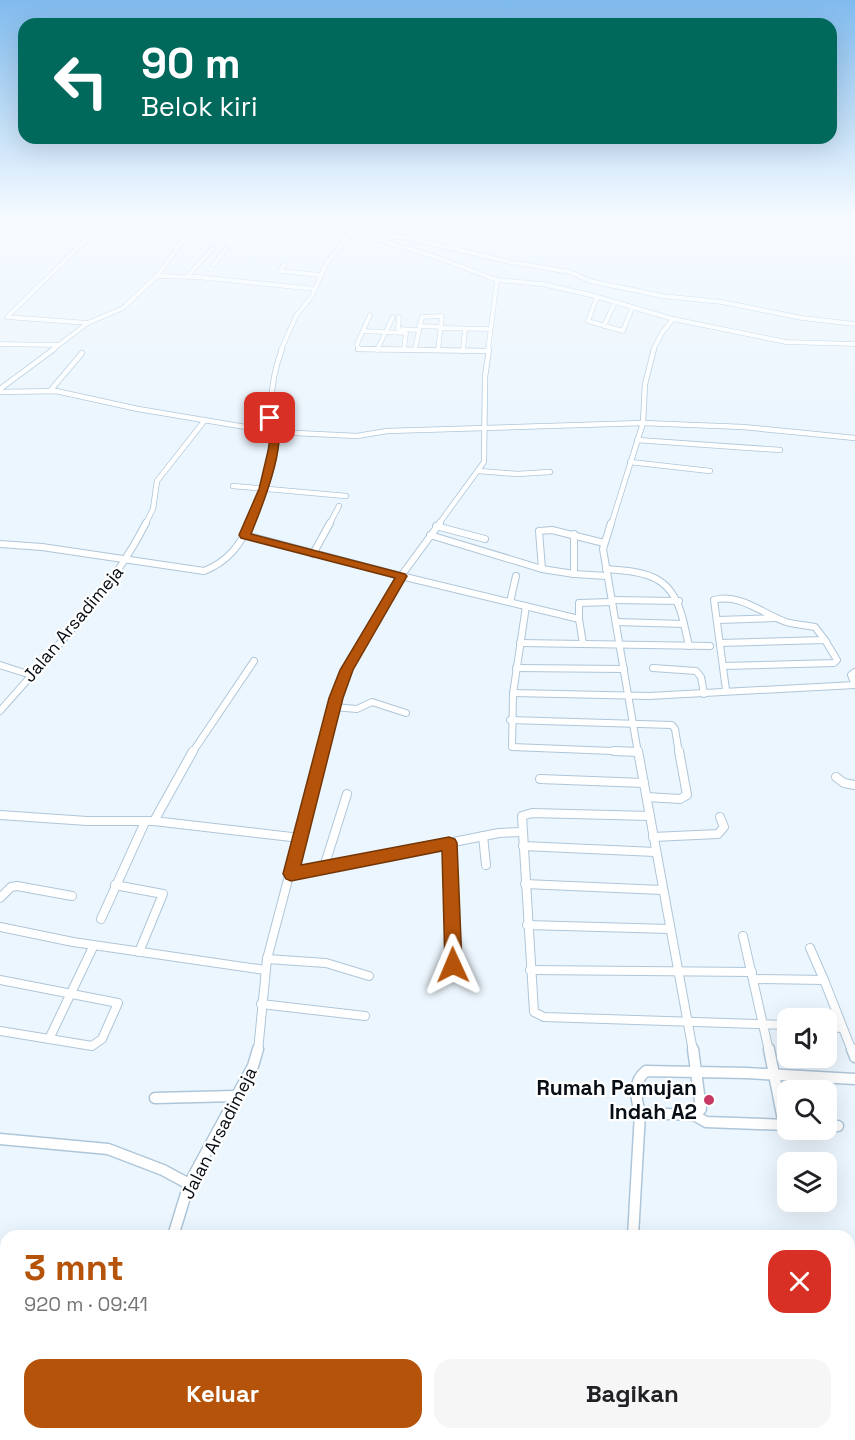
<!DOCTYPE html>
<html lang="id">
<meta charset="utf-8">
<style>
:root{--surface:#fff;--page:#f6f6f6;--text:#202124;--muted:#757577;--accent:#b45309}
body{margin:0;font-family:"Space Grotesk",sans-serif;background:var(--page);color:var(--text);height:100vh;display:flex;flex-direction:column;font-size:22px;white-space:nowrap}
*{box-sizing:border-box;margin:0}
p{font-size:20px;color:var(--muted)}
.icon{flex:none;width:33px;height:33px;fill:none;stroke:currentColor;stroke-width:2;stroke-linecap:round;stroke-linejoin:round}
.map{position:relative;flex:1;overflow:hidden}
.details{position:absolute;left:0px;top:1230px;width:855px;height:210px;display:flex;flex-direction:column;background:var(--surface);border-radius:18px 18px 0 0;box-shadow:0 6px 24px #0002}
.details>*{flex:none}
.hud{position:absolute;left:18px;top:18px;width:819px;height:126px;border-radius:18px;box-shadow:0 6px 24px #0002;background:#00695c;color:#fff;overflow:hidden}
.fabs{position:absolute;left:777px;top:1008px;display:grid;gap:12px}
.fabs a{display:grid;place-items:center;width:60px;height:60px;border-radius:12px;background:var(--surface);box-shadow:0 6px 24px #0002;font-size:30px}
.pin{position:absolute;display:grid;place-items:center;width:51px;height:51px;color:#fff;margin:-26px;border-radius:12px;box-shadow:0 3px 9px #0006}
.me{position:absolute;width:66px;margin:-33px;rotate:359deg;stroke-linejoin:round;filter:drop-shadow(0 0 4px #0008)}
.turn{display:flex;align-items:center;gap:21px;height:126px;padding:0 24px;font-size:27px}
.turn .icon{width:78px;height:78px;stroke-width:2.5}
.turn b{display:block;font-size:42px;line-height:51px}
.round{display:grid;place-items:center;flex:none;width:63px;height:63px;border-radius:18px;background:var(--page)}
.overview{display:flex;align-items:center;justify-content:space-between;height:102px;padding:0 24px}
h1{font-size:36px;font-weight:800;line-height:45px;color:var(--accent)}
.cta{display:flex;gap:12px;margin-top:auto;padding:12px 24px}
.cta a{flex:1;height:69px;border-radius:18px;background:var(--accent);color:#fff;font-size:24px;font-weight:800;line-height:69px;text-align:center}
.cta a+a{background:var(--page);color:var(--text)}
.map>svg:first-child{display:block}
.lines{fill:none;stroke-linecap:round;stroke-linejoin:round}
.minor-far4-casing{stroke:#aec6d9;stroke-width:5}
.minor-far3-casing{stroke:#aec6d9;stroke-width:6}
.minor-far2-casing{stroke:#aec6d9;stroke-width:8}
.minor-far1-casing{stroke:#aec6d9;stroke-width:10}
.minor-casing{stroke:#aec6d9;stroke-width:13}
.minor-far4{stroke:#fff;stroke-width:4}
.minor-far3{stroke:#fff;stroke-width:4.5}
.minor-far2{stroke:#fff;stroke-width:6}
.minor-far1{stroke:#fff;stroke-width:8}
.minor{stroke:#fff;stroke-width:10}
.route{fill:#b45309;stroke:#753606;stroke-width:1.5}
.poi-dot{fill:#c73862;stroke:#fff;stroke-width:2}
.labels{text-anchor:middle;stroke-width:4.5;stroke-linejoin:round;paint-order:stroke}
.street-label{font-size:18px;fill:#070e15;stroke:#fff}
.near-poi-label{font-size:21px;font-weight:bold;fill:#070e15;stroke:#fff;text-anchor:end}
</style>
<div class="map">
<svg width="855" height="1440" viewBox="0 0 855 1440">
<rect width="100%" height="100%" fill="#ecf6fe"/>
<g class="lines">
<g class="minor-far4-casing">
<g id="minor-far4">
<path d="M176 216 207 219"/>
<path d="M307 219 352 232"/>
<path d="M379 240 399 236 510 262 570 272 590 281 662 296 722 302 802 318 855 324"/>
<path d="M213 265 226 249"/>
<path d="M284 265 280 271 320 275"/>
<path d="M157 276 198 277 315 289"/>
<path d="M187 277 213 248"/>
<path d="M597 297 588 321 623 331 632 308"/>
<path d="M370 315 357 344 358 349 430 350"/>
<path d="M399 317 398 329 418 330"/>
<path d="M88 323 7 317 94 232"/>
<path d="M419 326 442 327"/>
<path d="M604 326 615 302"/>
<path d="M442 328 489 329"/>
<path d="M363 331 406 333 404 349"/>
<path d="M0 344 58 345"/>
<path d="M415 349 422 317 442 316 438 350"/>
<path d="M52 350 88 323 123 308 157 276 179 246 209 216"/>
<path d="M281 350 296 316 312 296 326 264 352 232 433 256 497 280 542 284 591 295 673 319 786 342 855 344"/>
<path d="M377 350 393 317"/>
<path d="M463 350 465 329"/>
<path d="M488 350 497 280"/>
<path d="M653 350 662 333 673 319"/>
</g>
</g>
<g class="minor-far3-casing">
<g id="minor-far3">
<path d="M282 349C272 376 268 404 275 432L357 436 387 431 643 423 743 427 855 438"/>
<path d="M358 349 488 351"/>
<path d="M463 351V349"/>
<path d="M0 389 54 349"/>
<path d="M50 391 82 353"/>
<path d="M0 392 56 391 138 409 275 432 262 491 249 525"/>
<path d="M637 440 780 450"/>
<path d="M630 462 710 471"/>
<path d="M479 471 517 474 550 472"/>
<path d="M233 486 346 496"/>
<path d="M145 525 153 509 157 481 205 420"/>
<path d="M329 525 339 506"/>
<path d="M438 525 484 462 485 377 489 349"/>
<path d="M611 525 643 423 645 384 654 349"/>
</g>
</g>
<g class="minor-far2-casing">
<g id="minor-far2">
<path d="M440 523 401 576 579 619V603L612 602"/>
<path d="M611 523 603 549 638 753"/>
<path d="M436 526 485 539"/>
<path d="M574 534V574L607 576"/>
<path d="M245 535 401 576 346 671 336 698 322 753"/>
<path d="M430 535 542 569"/>
<path d="M0 544 42 547 204 571C227 562 240 546 250 523"/>
<path d="M313 554 330 523"/>
<path d="M606 569C651 572 674 577 684 624"/>
<path d="M574 574 542 569 539 531 552 530 604 543"/>
<path d="M612 600 679 601"/>
<path d="M510 602 516 576"/>
<path d="M526 606 513 694 512 747 638 752"/>
<path d="M579 619 583 644"/>
<path d="M718 620 776 618"/>
<path d="M616 622 684 624 689 646"/>
<path d="M520 643 710 646"/>
<path d="M720 643 825 640 837 660 834 663 723 666"/>
<path d="M0 665 31 675"/>
<path d="M516 668 624 669"/>
<path d="M653 668 696 671 701 677 704 694"/>
<path d="M726 690 714 600C740 593 763 614 786 622 796 625 806 625 815 627L825 640"/>
<path d="M513 693 649 696 855 685 851 675 855 672"/>
<path d="M334 707 357 709 372 702 406 713"/>
<path d="M0 711C52 651 110 594 146 523"/>
<path d="M510 720 672 725 675 729 679 753"/>
<path d="M192 753 254 661"/>
</g>
</g>
<g class="minor-far1-casing">
<g id="minor-far1">
<path d="M614 751 638 752"/>
<path d="M638 751 693 1051"/>
<path d="M836 777 844 783 855 785"/>
<path d="M540 779 644 783"/>
<path d="M647 797 680 799 687 795 679 751"/>
<path d="M0 815 87 821H154L300 838"/>
<path d="M650 816 532 813 522 816 534 1012 544 1017 788 1025"/>
<path d="M154 821 193 751"/>
<path d="M483 836 486 865"/>
<path d="M653 837 718 834 724 827 720 817"/>
<path d="M449 843 453 965"/>
<path d="M523 846 655 852"/>
<path d="M324 867 347 794"/>
<path d="M291 874 499 833 522 832"/>
<path d="M525 884 662 890"/>
<path d="M115 885 163 894 139 952"/>
<path d="M0 898 11 887 17 886 72 896"/>
<path d="M101 919 145 822"/>
<path d="M527 925 670 929"/>
<path d="M0 927 73 942 265 970"/>
<path d="M743 936 769 1051"/>
<path d="M810 948 824 980"/>
<path d="M267 959 326 963 369 976"/>
<path d="M530 970 752 972"/>
<path d="M754 979 824 980 852 1051"/>
<path d="M0 980 118 1003 102 1039 92 1046 0 1031"/>
<path d="M261 1004 365 1016"/>
<path d="M826 1027 842 1028"/>
<path d="M49 1039 94 945"/>
<path d="M258 1051 267 959 322 751"/>
</g>
</g>
<g class="minor-casing">
<g id="minor">
<path d="M769 1049 784 1125"/>
<path d="M852 1049 855 1057"/>
<path d="M155 1098 236 1096"/>
<path d="M640 1113C636 1098 632 1082 646 1071L746 1073 855 1079"/>
<path d="M694 1115 706 1122 788 1125"/>
<path d="M826 1126H838"/>
<path d="M0 1139 108 1149 163 1170 189 1184"/>
<path d="M173 1236 189 1184 253 1066 258 1049"/>
<path d="M633 1236 640 1113 694 1115 701 1109 693 1049"/>
<path d="M638 1434 639 1440"/>
<path d="M110 1440 112 1434"/>
<path d="M209 1440 210 1434"/>
</g>
</g>
<use href="#minor-far4" class="minor-far4"/>
<use href="#minor-far3" class="minor-far3"/>
<use href="#minor-far2" class="minor-far2"/>
<use href="#minor-far1" class="minor-far1"/>
<use href="#minor" class="minor"/>
</g>
<linearGradient id="sky" x2="0" y2="1"><stop stop-color="#80bbee"/><stop offset="0.52" stop-color="#f6fbff"/><stop offset="1" stop-color="#f6fbff" stop-opacity="0"/></linearGradient>
<rect width="855" height="418" fill="url(#sky)"/>
<path class="route" d="M270 415C296 427 259 514 251 534L405 574 407 576 353 670 343 698 301 865 449 837 455 839 457 843 462 965 460 971 453 973 447 971 445 965 442 851 291 881 286 879 283 874 329 698 340 670 395 578 241 538 239 535 259 489 268 451 271 432 266 418Z"/>
<circle class="poi-dot" cx="709" cy="1100" r="6"/>
<g class="labels">
<g class="street-label">
<text transform="translate(73 624) rotate(-50)" y="6">Jalan Arsadimeja</text>
<text transform="translate(219 1133) rotate(-63)" y="6">Jalan Arsadimeja</text>
</g>
<g class="near-poi-label">
<text x="697" y="1095">Rumah Pamujan<tspan x="697" dy="24">Indah A2</tspan></text>
</g>
</g>
</svg>
<div class="fabs">
<a><svg class="icon" aria-label="sound" viewBox="0 0 24 24"><path d="M4 9h4l5-4v14l-5-4H4zM17 9q2 3 0 6"/></svg></a>
<a><svg class="icon" aria-label="search" viewBox="0 0 24 24"><circle cx="10" cy="10" r="6"/><path d="M15 15l6 6"/></svg></a>
<a><svg class="icon" aria-label="layers" viewBox="0 0 24 24"><path d="M12 4l9 5-9 5-9-5zM3 14l9 5 9-5"/></svg></a>
</div>
<div class="pin" style="left:270px;top:418px;background:#d93025"><svg class="icon" aria-label="arrive" viewBox="0 0 24 24"><path d="M6 21V4h12l-3 4 3 4H6"/></svg></div>
<svg class="me" style="left:453px;top:965px" viewBox="-20 -20 40 40"><path d="M0-17L14 15 0 8-14 15z" fill="#b45309" stroke="#fff" stroke-width="4"/></svg>
<div class="hud">
<div class="turn"><svg class="icon" aria-label="left" viewBox="0 0 24 24"><path d="M17 20v-9H6M10 6l-5 5 5 5"/></svg><div><b>90 m</b>Belok kiri</div></div>
</div>
<section class="details">
<div class="overview"><div><h1>3 mnt</h1><p>920 m · 09:41</p></div><a class="round" style="background:#d93025;color:#fff"><svg class="icon" aria-label="close" viewBox="0 0 24 24"><path d="M6 6l12 12M18 6L6 18"/></svg></a></div>
<div class="cta"><a>Keluar</a><a>Bagikan</a></div>
</section>
</div>
